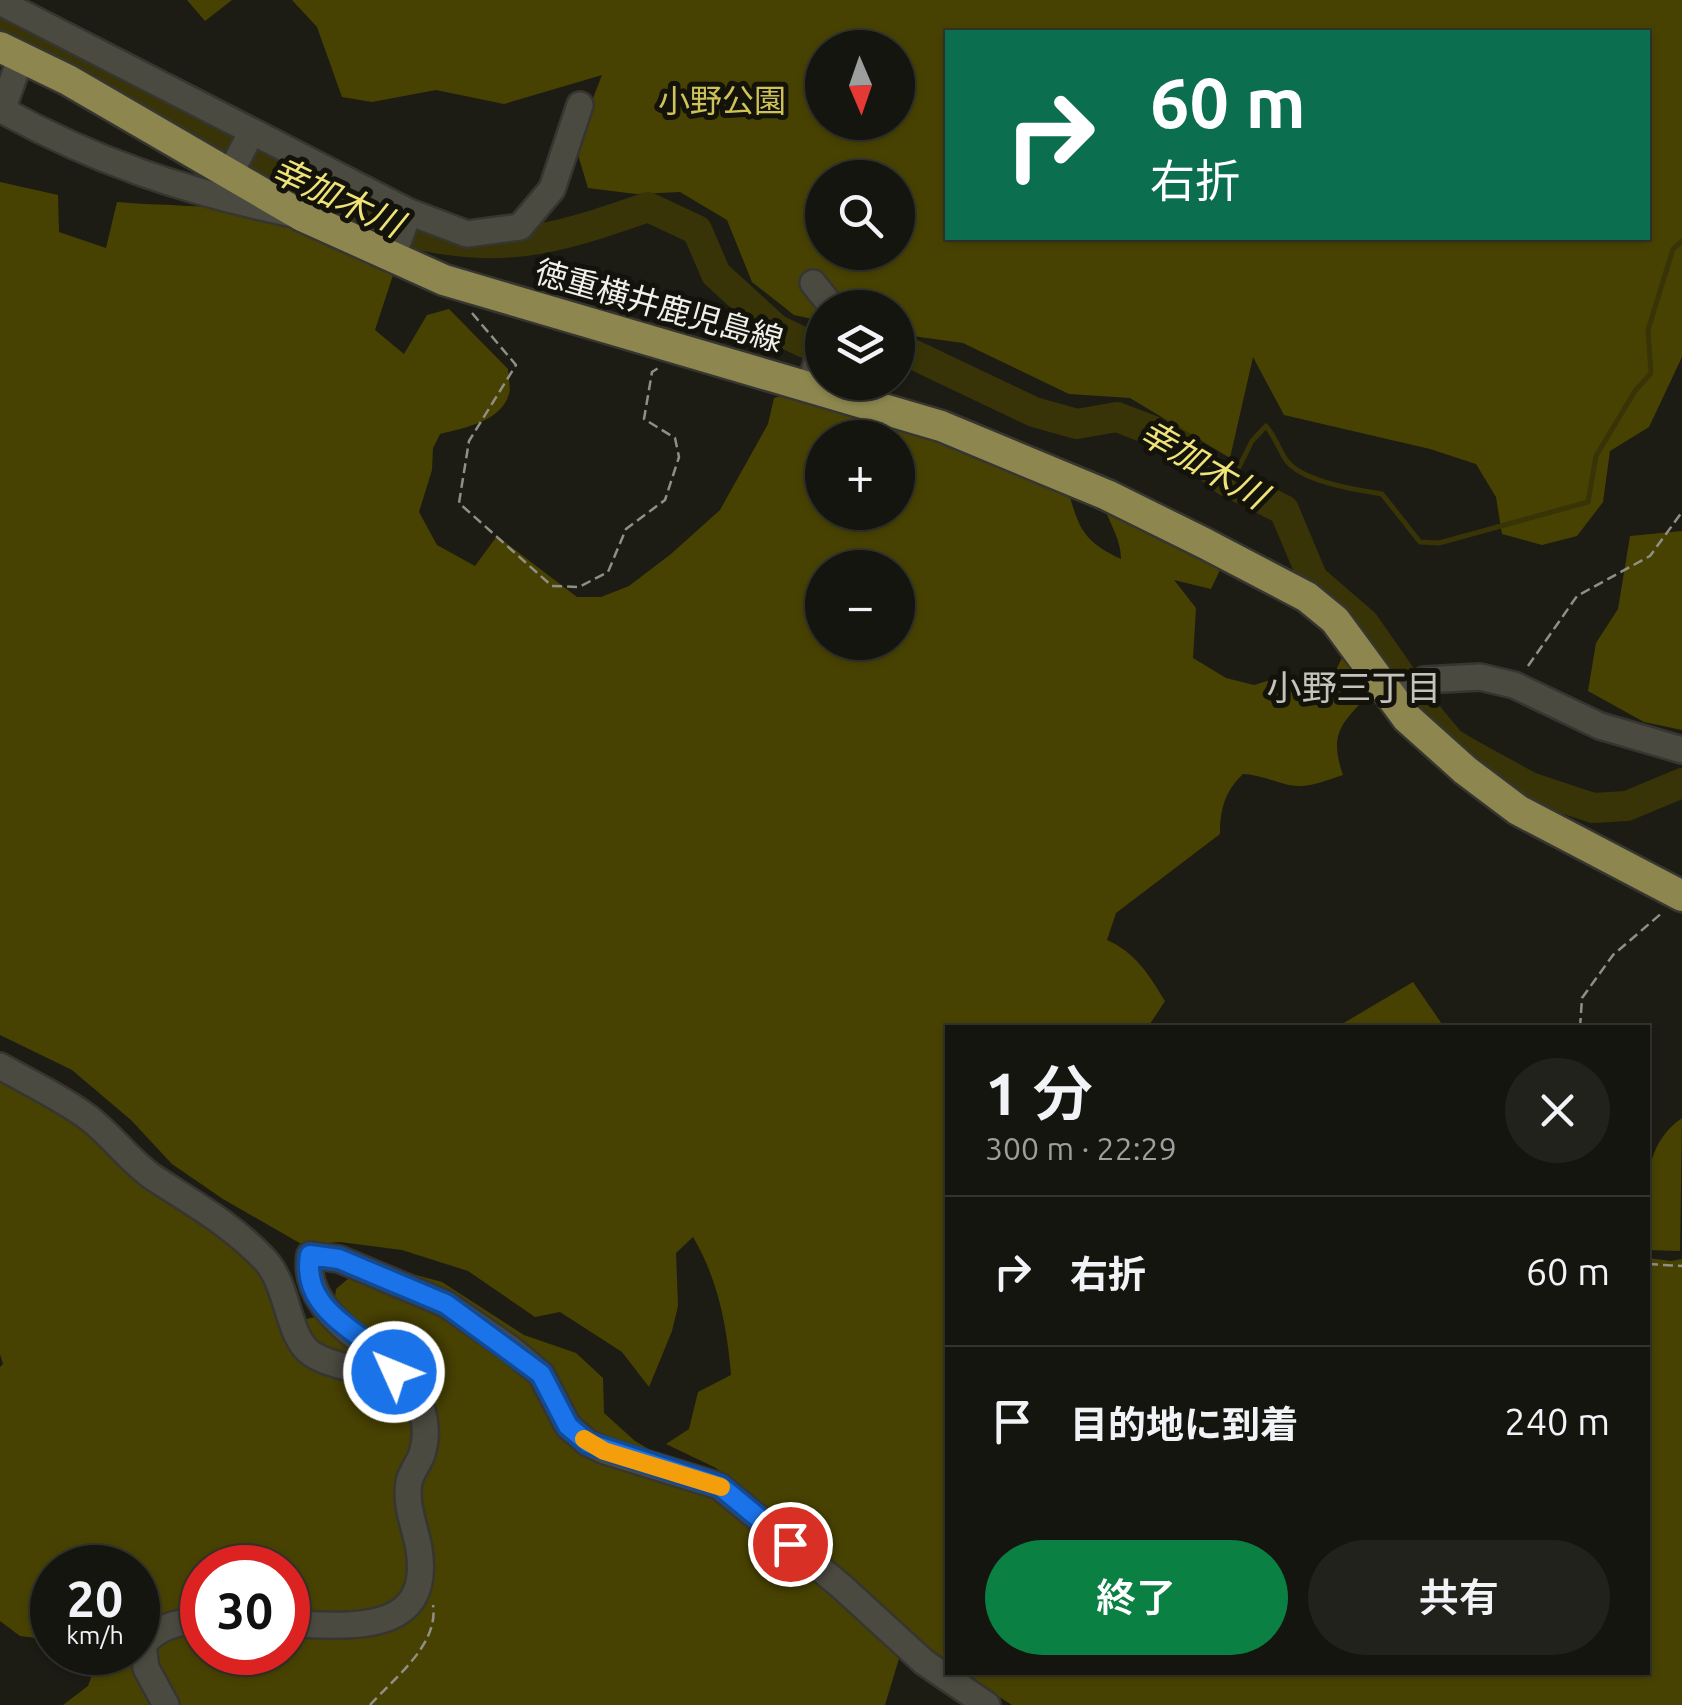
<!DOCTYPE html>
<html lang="ja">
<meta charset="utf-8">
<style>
:root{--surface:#15150f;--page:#22221d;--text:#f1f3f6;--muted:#9d9f9e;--line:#34342f;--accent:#0b8043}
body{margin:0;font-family:Ubuntu,"Noto Sans JP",sans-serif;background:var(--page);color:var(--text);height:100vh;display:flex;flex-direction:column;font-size:38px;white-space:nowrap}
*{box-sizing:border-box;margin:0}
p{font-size:32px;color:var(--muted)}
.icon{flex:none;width:55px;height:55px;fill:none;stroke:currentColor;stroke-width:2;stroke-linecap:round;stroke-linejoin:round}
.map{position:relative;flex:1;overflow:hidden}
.drawer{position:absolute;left:945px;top:1025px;width:705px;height:650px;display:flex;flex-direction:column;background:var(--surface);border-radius:0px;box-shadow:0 2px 8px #0004,0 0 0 2px var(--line)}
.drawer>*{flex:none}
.hud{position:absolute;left:945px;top:30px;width:705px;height:210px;border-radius:0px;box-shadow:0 2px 8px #0004,0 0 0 2px var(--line);background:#0b6e4f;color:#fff;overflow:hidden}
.needle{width:65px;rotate:178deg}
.controls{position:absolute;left:805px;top:30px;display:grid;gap:20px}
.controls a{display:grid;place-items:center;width:110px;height:110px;border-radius:50%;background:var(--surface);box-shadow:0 2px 8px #0004,0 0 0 2px var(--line);font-size:50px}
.speed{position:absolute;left:30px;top:1545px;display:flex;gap:20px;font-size:50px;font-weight:700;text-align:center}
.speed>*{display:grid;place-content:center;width:130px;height:130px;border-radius:50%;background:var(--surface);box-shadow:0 2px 8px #0004,0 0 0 2px var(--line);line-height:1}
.speed small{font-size:25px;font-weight:400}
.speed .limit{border:15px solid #d22;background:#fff;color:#111}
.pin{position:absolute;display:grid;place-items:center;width:85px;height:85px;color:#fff;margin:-42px;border:5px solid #fff;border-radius:50%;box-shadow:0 2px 10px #0007}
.me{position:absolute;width:110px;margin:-55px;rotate:314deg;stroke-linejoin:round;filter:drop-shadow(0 0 8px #0008)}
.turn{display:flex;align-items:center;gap:35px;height:210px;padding:0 40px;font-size:45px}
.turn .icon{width:130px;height:130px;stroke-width:2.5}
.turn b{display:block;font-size:70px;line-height:85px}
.round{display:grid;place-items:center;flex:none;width:105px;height:105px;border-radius:52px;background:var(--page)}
.headline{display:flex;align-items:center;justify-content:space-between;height:170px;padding:0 40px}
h1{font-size:60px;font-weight:600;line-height:75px}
.button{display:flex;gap:20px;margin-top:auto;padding:20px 40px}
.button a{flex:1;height:115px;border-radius:60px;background:var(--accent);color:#fff;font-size:40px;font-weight:600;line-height:115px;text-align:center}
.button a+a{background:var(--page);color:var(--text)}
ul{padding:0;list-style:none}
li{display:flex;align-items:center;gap:30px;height:150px;padding:0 40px;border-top:2px solid var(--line)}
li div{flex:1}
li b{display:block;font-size:38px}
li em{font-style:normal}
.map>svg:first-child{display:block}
.green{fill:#484202;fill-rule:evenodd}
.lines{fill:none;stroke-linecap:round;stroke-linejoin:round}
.stream{stroke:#383408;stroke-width:5}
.river{stroke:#383408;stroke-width:30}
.minor-casing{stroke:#363530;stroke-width:30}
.major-casing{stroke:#363530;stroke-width:35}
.path{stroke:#8f8f88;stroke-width:2.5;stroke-dasharray:10 5;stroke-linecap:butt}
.minor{stroke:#4b4a41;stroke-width:25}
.major{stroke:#8d874f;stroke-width:30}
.route-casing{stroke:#114b97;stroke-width:25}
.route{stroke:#1a73e8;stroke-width:18}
.slow{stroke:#f59e0b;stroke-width:18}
.labels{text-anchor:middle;stroke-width:10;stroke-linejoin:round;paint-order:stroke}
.park-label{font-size:32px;fill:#cfc356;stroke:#13120b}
.street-label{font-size:32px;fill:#f0f0ea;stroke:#13120b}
.water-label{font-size:35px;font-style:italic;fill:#efe377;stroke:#13120b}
.neighbourhood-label{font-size:35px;fill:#c5c4ba;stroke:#13120b}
</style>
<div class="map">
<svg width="1682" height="1705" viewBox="0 0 1682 1705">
<rect width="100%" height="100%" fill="#1c1c14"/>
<g class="green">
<path d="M187 0H232L205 21Z"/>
<path d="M292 0H1682V357L1649 427 1610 451 1603 502 1577 536 1542 545 1502 534 1496 497 1476 464 1430 449 1284 415 1253 357 1230 458 1130 398 1069 394 963 343 898 334V308H822V321L794 315 752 282 727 220 680 192 636 194 588 188 575 145 602 75 504 104 436 90 372 102 342 97 317 27ZM948 32H1648V238H948ZM822 48H898V122H822ZM822 178H898V252H822Z"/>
<path d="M0 182 58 195 59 232 106 248 117 202C160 206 207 204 249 213 299 224 348 253 393 275L375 330 404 354 427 315 449 309 508 369C508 375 511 387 509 394 501 422 463 428 440 434L433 448 432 470 419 512 437 545 475 566 497 536 577 597H601L629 586 671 554 720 510 768 424 774 398 806 389 1068 489C1078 528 1084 542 1121 559 1121 537 1107 520 1101 498L1153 535 1220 570 1211 589 1174 580 1196 608 1193 658 1226 678 1254 685 1286 675 1313 686 1329 685 1346 649 1374 689C1345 721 1327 730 1343 775 1324 781 1305 790 1285 784 1270 780 1259 775 1243 774 1225 791 1220 809 1220 834L1116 913 1107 940C1136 953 1149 975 1165 1001L1148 1027 948 1028 947 1663 908 1636 767 1508 716 1468 666 1444 689 1429 698 1392 731 1375C727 1326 718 1279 693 1237L676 1253 678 1306 672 1331 649 1387 622 1352 560 1312 535 1317 468 1271 402 1250 340 1242 303 1245 223 1199 172 1164 131 1120 72 1070 0 1035ZM822 438H898V512H822ZM822 568H898V642H822Z"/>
<path d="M1682 531V730L1644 722 1588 691 1596 643 1618 609 1630 536Z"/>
<path d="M1413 982 1444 1027H1337Z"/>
<path d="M0 1059 167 1199 268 1274 289 1323 333 1313 336 1289 368 1262 442 1282 524 1335 576 1353 603 1378 604 1413 635 1441 715 1488 901 1652 885 1705H63L88 1686 100 1653 138 1652V1568H52V1640L20 1636 0 1621V1367L3 1364 0 1354ZM202 1568H288V1652H202Z"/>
<path d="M1682 1118 1680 1251 1648 1250C1647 1201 1638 1149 1682 1118Z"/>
<path d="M1648 1258 1671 1261 1682 1259V1705H1012L962 1673 1648 1672Z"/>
</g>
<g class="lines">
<path class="stream" d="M1231 483 1252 441 1266 426C1275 437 1279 449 1286 460 1302 482 1357 490 1382 494L1420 542 1439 543 1588 502 1596 456 1635 391 1651 373 1648 330 1673 249 1682 241"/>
<g class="river">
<path d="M0 28 393 229C499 256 548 242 648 207L697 230 716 274 776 329 805 343 822 344"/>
<path d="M898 351 910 353 1034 412 1077 424 1117 417 1169 437 1226 481 1284 510 1313 579 1364 623 1431 719 1451 743 1475 757 1530 787 1593 808 1627 806 1682 783"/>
</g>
<g class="minor-casing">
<g id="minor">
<path d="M0 2 409 212 467 234 520 227 552 189 580 105"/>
<path d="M21 57 2 110C94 161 184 191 288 213"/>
<path d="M229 176 251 133"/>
<path d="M393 256 409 212"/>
<path d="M813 283 833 308"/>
<path d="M810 385 822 346"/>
<path d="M1395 700 1424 680 1480 677 1514 685 1600 726 1682 750"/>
<path d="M0 1066C28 1082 60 1097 86 1116 111 1134 129 1161 154 1178 194 1204 232 1225 265 1260 289 1286 287 1338 312 1354 330 1366 372 1373 393 1373"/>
<path d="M288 1624C346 1625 433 1638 419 1549 415 1526 405 1506 409 1482 411 1472 419 1463 422 1454 429 1431 424 1408 412 1388 407 1380 401 1379 395 1373 387 1366 393 1368 387 1360 380 1353 370 1347 362 1342 334 1321 304 1293 310 1255L339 1259 446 1304 511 1349 541 1374 568 1426 588 1443 605 1451 719 1486 841 1586 924 1662 987 1705"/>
<path d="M166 1705 146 1668 143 1645C158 1626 179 1621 202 1621"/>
</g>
</g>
<g class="major-casing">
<path id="major" d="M0 47 68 80 302 216 444 280 941 426 1107 495 1204 543 1307 597 1335 620 1407 718 1465 770 1518 810 1682 896"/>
</g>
<g class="path">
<path d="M472 313 516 365 469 441 459 503 552 586 579 587 608 572 626 529 665 500 679 457 675 438 644 419 652 372 660 367"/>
<path d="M1528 666 1577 596 1650 556 1682 512"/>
<path d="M1580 1028 1582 998 1613 955 1663 912"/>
<path d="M1648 1264 1682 1266"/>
<path d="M370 1705C394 1678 439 1645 433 1605"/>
</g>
<use href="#minor" class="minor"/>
<use href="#major" class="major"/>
</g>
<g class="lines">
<g class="route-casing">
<path id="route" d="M394 1372C370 1330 300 1317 310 1255L339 1259 446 1304 541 1374 568 1426 588 1443 720 1486 790 1544"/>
</g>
<use href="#route" class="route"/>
<path class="slow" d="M584 1439 604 1451 721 1487"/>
</g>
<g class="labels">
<g class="park-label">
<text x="722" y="112">小野公園</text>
</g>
<g class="street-label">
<text transform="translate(659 306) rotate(16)" y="11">徳重横井鹿児島線</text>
</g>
<g class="water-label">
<text transform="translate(337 197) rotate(25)" y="12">幸加木川</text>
<text transform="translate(1203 464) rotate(30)" y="12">幸加木川</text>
</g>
<g class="neighbourhood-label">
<text x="1354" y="700">小野三丁目</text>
</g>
</g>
</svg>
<div class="controls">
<a><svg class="needle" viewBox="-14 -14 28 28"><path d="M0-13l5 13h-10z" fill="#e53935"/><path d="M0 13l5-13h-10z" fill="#9d9f9e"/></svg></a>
<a><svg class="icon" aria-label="search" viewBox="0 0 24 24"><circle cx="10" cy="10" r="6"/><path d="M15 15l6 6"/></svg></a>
<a><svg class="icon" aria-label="layers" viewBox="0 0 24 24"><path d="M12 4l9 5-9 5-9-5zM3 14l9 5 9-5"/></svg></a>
<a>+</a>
<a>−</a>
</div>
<div class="speed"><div>20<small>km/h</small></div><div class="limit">30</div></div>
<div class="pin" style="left:790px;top:1544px;background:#d93025"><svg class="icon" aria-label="arrive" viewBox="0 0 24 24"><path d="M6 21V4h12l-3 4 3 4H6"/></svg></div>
<svg class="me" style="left:394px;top:1372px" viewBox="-20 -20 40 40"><circle r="17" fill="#1a73e8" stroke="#fff" stroke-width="3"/><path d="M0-11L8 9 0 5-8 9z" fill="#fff"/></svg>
<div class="hud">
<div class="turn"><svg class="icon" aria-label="right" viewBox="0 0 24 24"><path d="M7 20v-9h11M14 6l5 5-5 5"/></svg><div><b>60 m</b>右折</div></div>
</div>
<section class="drawer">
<div class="headline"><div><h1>1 分</h1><p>300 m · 22:29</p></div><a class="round"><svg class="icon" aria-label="close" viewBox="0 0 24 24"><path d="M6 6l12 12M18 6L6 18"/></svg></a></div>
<ul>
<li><svg class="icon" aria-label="right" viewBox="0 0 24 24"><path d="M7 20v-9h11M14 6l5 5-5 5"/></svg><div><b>右折</b></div><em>60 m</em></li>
<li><svg class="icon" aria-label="arrive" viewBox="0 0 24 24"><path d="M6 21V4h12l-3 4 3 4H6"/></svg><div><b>目的地に到着</b></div><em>240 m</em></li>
</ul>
<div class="button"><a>終了</a><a>共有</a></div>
</section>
</div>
